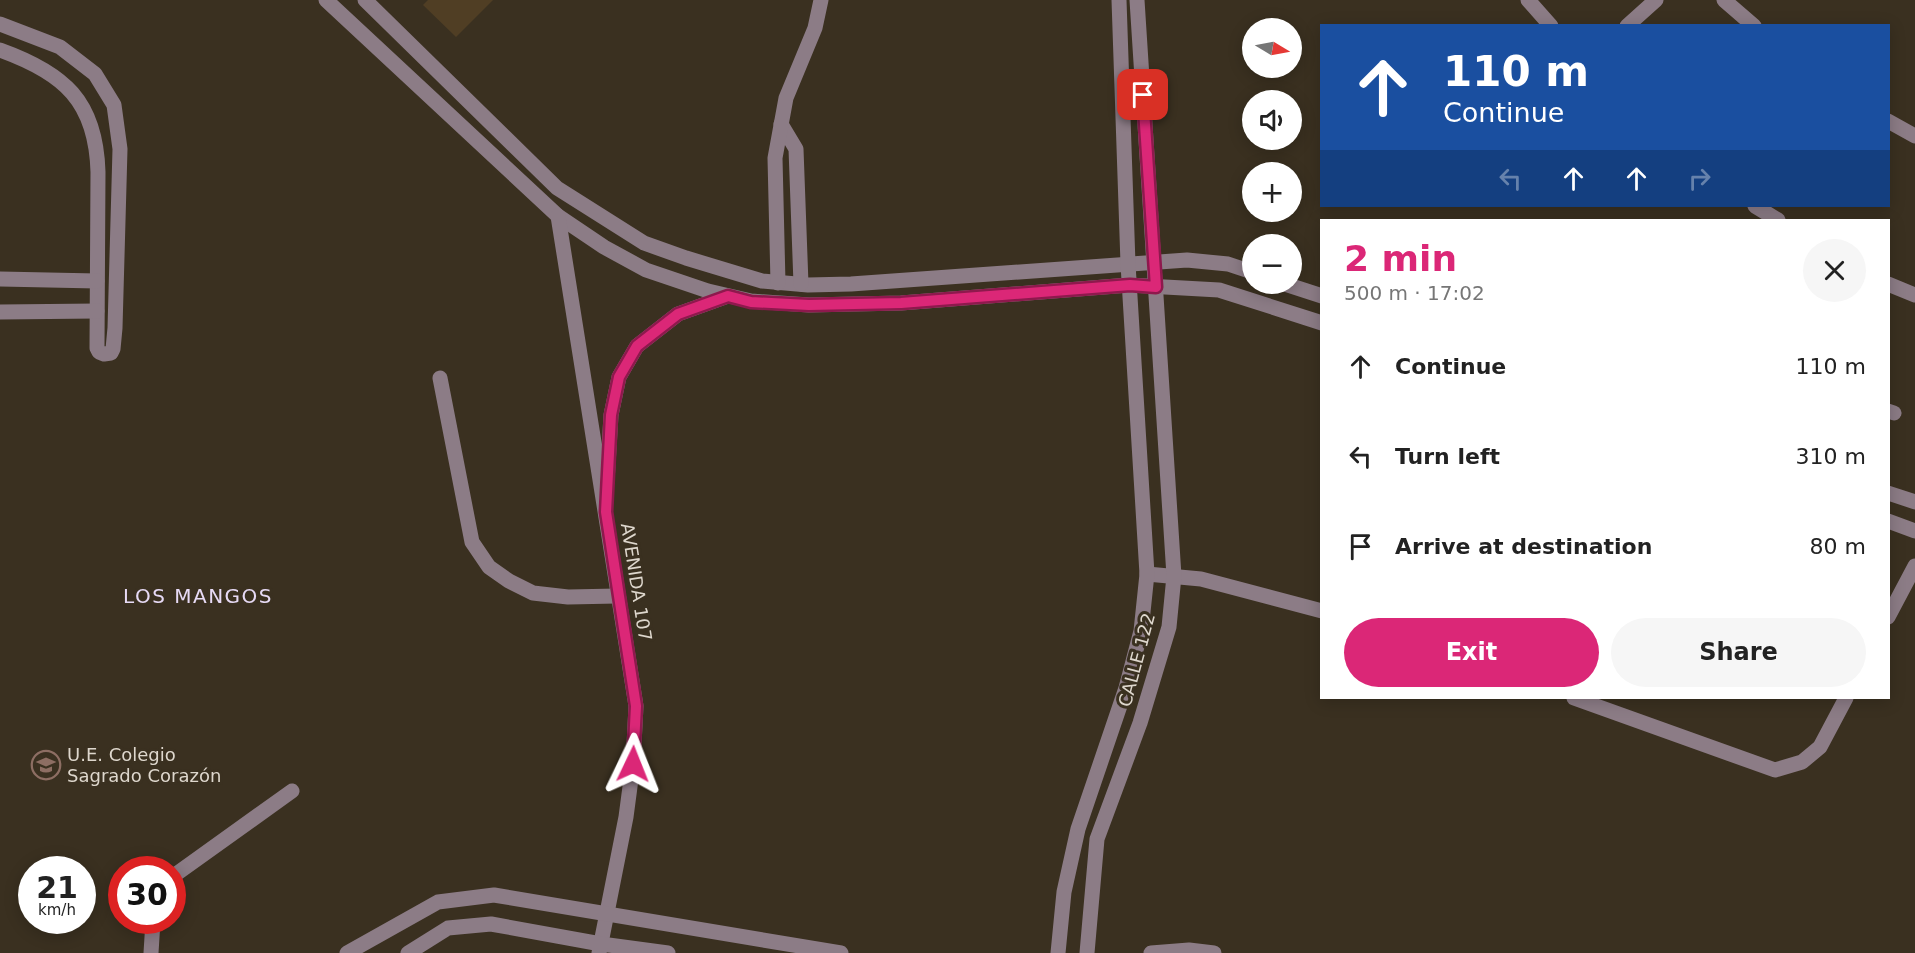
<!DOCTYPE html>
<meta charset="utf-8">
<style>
:root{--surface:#fff;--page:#f6f6f6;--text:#222;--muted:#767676;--accent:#db2777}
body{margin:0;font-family:"DejaVu Sans",sans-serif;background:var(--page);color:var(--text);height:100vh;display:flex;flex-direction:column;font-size:22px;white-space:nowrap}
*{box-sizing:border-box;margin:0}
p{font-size:20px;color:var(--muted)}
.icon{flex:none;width:33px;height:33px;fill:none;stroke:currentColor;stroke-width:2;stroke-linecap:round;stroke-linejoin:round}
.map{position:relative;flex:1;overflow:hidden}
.sheet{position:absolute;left:1320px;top:219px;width:570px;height:480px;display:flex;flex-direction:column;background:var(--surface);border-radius:0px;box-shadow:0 3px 15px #0003}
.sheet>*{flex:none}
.top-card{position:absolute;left:1320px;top:24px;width:570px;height:183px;border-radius:0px;box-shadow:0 3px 15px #0003;background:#1a4fa0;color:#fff;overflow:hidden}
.needle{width:39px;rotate:100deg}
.tools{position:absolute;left:1242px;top:18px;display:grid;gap:12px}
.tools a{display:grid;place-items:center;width:60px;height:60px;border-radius:50%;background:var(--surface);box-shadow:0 3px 15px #0003;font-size:30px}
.speed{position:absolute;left:18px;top:856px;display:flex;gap:12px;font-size:30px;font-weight:700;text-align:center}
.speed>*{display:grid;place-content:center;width:78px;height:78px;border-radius:50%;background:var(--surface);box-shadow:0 3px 15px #0003;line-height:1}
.speed small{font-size:15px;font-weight:400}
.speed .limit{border:9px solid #d22;background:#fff;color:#111}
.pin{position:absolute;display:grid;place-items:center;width:51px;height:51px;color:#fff;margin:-26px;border-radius:12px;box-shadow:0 3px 9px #0006}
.me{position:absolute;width:66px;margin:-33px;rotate:2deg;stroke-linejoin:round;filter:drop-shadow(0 0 4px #0008)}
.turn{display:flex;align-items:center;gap:21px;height:126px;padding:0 24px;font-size:27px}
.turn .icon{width:78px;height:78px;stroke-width:2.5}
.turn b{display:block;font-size:42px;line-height:51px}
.lanes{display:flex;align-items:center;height:57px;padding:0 24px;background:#0003;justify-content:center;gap:30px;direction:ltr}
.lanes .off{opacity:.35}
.round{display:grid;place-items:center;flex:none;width:63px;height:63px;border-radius:32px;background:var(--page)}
.head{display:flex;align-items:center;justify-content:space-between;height:102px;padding:0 24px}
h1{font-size:36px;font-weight:700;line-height:45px;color:var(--accent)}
.cta{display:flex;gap:12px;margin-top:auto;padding:12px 24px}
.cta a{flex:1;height:69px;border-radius:36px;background:var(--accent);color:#fff;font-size:24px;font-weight:700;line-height:69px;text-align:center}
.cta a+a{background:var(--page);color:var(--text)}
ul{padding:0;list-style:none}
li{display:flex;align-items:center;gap:18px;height:90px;padding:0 24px}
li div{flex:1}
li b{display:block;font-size:22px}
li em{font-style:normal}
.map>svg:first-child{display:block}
.green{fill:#503e24}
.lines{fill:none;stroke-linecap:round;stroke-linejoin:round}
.minor{stroke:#8c7c86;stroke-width:15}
.route-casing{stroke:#8e194d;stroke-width:15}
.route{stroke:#db2777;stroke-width:10}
.labels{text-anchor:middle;stroke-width:6;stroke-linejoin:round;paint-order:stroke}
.street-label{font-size:18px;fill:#ded7cd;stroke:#3a3020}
.poi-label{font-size:18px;fill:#ded7cd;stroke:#3a3020;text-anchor:start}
.neighbourhood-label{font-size:20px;letter-spacing:1.5px;fill:#e7daf5;stroke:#3a3020}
</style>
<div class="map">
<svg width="1915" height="953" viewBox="0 0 1915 953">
<rect width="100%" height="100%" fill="#3a3020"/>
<path class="green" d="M428 0H493L456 37 423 5Z"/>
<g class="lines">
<g class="minor">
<path d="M326 0 558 216 604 247 646 270 708 291 751 301 809 305 901 303 1129 285 1219 290 1322 323"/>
<path d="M365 0 557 188 644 243 686 258 762 281 808 285 851 284 1187 260 1228 264 1252 272"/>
<path d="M1528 0 1551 26"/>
<path d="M1724 0 1754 26"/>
<path d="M0 24 60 47 95 74 114 105 120 149 115 328 113 349 111 353 104 354 99 352 97 348 98 172C96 101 64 73 0 50"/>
<path d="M1627 26 1656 0"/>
<path d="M1888 121 1915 136"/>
<path d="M781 124 796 149 801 284"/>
<path d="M1755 206 1778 220"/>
<path d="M558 216 636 706 633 764 626 817 599 953"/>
<path d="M0 279 97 281"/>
<path d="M778 283 775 158 786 98 815 28 821 0"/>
<path d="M1285 284 1322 296"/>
<path d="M1888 284 1915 295"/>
<path d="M0 312 97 311"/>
<path d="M440 378 472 542 489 567 509 581 533 593 568 597 617 596"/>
<path d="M1888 411 1894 413"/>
<path d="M607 482 611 415 619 377 637 346 678 314 728 296"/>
<path d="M1888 493 1915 502"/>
<path d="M1888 521 1915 531"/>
<path d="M1147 574 1201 579 1322 611"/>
<path d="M1888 617 1915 566"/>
<path d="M1574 698 1775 770 1802 762 1820 747 1846 698"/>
<path d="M172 877 292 791"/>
<path d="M151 953 153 921"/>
<path d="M347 953 438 902 494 895 841 953"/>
<path d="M408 953 448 928 491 924 601 944 668 953"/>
<path d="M1058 953 1064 892 1078 829 1126 688 1141 631 1147 574 1128 264 1119 0"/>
<path d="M1087 953 1097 839 1140 723 1169 627 1174 576 1137 0"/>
<path d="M1151 953 1189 950 1214 953"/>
</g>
</g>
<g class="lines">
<g class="route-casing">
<path id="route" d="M633 764 636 706 606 512 611 415 619 377 637 346 678 314 728 296 751 302 809 305 901 303 1130 285 1156 287 1143 95"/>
</g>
<use href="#route" class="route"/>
</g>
<defs>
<g id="school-ring" transform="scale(1.5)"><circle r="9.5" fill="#3a3020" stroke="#8d6e63" stroke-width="1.5"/><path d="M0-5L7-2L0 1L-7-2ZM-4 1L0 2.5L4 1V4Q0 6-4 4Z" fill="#8d6e63"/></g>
</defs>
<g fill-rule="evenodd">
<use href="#school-ring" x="46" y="765"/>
</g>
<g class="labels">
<g class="street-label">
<text transform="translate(636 582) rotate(81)" y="6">AVENIDA 107</text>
<text transform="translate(1137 660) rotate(-75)" y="6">CALLE 122</text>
</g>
<g class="poi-label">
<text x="67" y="761">U.E. Colegio<tspan x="67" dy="21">Sagrado Corazón</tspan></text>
</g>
<g class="neighbourhood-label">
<text x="198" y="603">LOS MANGOS</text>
</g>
</g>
</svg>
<div class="tools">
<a><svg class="needle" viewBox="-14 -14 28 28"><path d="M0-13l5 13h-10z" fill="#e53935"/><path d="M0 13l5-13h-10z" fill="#767676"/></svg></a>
<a><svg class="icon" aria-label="sound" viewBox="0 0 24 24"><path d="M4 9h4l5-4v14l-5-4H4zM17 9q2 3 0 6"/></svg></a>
<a>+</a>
<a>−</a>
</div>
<div class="speed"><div>21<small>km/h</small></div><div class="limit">30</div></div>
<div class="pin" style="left:1143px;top:95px;background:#d93025"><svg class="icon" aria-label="arrive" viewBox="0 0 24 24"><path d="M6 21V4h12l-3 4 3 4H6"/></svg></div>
<svg class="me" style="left:633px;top:764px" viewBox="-20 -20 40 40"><path d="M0-17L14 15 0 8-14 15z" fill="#db2777" stroke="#fff" stroke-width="4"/></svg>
<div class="top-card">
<div class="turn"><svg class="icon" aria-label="ahead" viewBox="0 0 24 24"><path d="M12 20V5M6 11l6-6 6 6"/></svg><div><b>110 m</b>Continue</div></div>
<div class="lanes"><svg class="icon off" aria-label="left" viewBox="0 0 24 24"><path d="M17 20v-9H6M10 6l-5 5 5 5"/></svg><svg class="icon" aria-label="ahead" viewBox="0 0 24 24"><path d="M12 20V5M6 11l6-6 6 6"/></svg><svg class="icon" aria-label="ahead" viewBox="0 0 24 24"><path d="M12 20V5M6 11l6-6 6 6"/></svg><svg class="icon off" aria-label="right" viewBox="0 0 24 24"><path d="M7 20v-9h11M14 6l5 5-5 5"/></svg></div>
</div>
<section class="sheet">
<div class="head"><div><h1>2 min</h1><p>500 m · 17:02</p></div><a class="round"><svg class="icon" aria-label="close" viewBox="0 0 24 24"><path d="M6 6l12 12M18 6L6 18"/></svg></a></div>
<ul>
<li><svg class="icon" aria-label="ahead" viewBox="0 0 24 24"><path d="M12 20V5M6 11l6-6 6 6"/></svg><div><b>Continue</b></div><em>110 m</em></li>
<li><svg class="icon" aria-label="left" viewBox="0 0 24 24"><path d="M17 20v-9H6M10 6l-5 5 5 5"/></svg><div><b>Turn left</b></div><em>310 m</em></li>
<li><svg class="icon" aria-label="arrive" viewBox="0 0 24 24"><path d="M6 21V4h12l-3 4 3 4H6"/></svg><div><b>Arrive at destination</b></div><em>80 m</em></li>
</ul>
<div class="cta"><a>Exit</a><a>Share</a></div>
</section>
</div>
